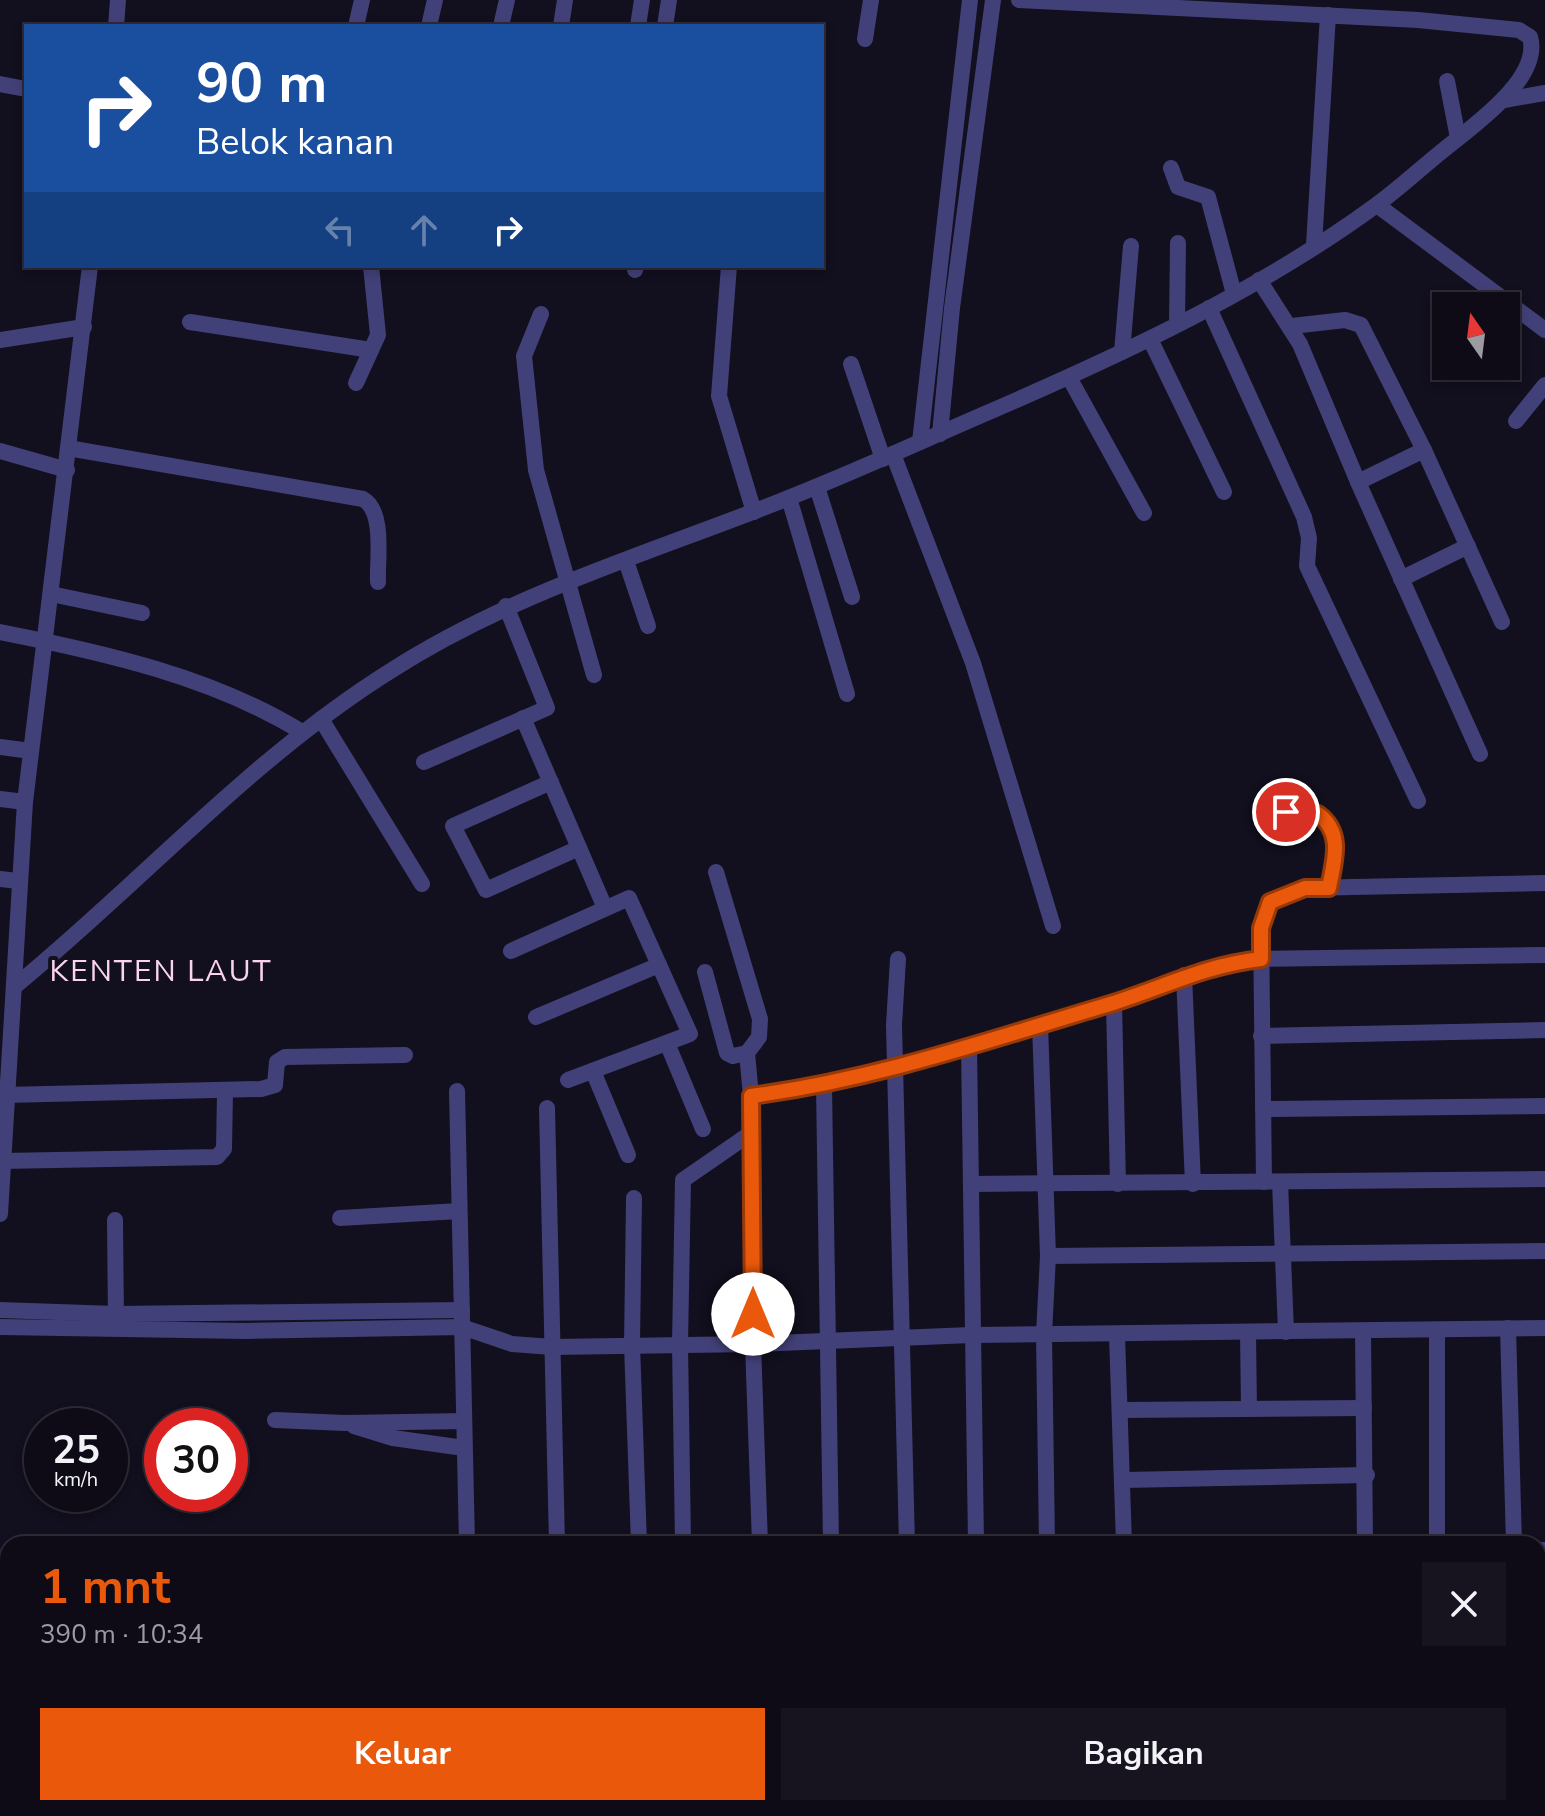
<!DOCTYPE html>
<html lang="id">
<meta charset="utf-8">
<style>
:root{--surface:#0e0b16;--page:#17141f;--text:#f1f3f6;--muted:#9b9ba1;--line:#2e2b35;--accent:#ea580c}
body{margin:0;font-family:"Nunito Sans",sans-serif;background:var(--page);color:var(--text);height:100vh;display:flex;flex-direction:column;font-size:30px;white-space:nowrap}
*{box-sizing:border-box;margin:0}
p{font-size:26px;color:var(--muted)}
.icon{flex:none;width:44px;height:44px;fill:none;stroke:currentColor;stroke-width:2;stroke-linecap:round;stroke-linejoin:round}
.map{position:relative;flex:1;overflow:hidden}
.panel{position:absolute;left:0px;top:1536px;width:1546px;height:280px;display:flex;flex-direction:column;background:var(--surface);border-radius:24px 24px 0 0;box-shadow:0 4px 12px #0003,0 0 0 2px var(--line)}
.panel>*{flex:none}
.guide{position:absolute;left:24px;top:24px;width:800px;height:244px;border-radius:0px;box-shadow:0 4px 12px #0003,0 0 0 2px var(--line);background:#1a4fa0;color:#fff;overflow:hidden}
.needle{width:52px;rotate:346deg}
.controls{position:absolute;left:1432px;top:292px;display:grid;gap:16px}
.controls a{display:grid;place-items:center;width:88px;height:88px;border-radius:0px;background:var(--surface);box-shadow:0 4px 12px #0003,0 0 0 2px var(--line);font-size:40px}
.speed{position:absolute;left:24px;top:1408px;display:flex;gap:16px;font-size:40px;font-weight:700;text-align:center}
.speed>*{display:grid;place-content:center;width:104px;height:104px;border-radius:50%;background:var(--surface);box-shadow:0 4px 12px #0003,0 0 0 2px var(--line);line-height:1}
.speed small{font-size:20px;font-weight:400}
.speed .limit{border:12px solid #d22;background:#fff;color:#111}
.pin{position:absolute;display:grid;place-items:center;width:68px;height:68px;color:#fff;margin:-34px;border:4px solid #fff;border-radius:50%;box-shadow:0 2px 8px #0007}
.me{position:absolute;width:88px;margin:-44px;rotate:0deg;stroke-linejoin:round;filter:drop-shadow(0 0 6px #0008)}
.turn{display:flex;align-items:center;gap:28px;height:168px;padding:0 40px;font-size:36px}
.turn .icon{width:104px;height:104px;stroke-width:2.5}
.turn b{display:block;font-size:56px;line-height:68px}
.lanes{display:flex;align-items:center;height:76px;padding:0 40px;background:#0003;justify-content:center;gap:40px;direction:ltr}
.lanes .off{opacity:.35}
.round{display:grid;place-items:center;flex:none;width:84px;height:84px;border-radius:0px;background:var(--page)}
.overview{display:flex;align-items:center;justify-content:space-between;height:136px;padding:0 40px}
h1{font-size:48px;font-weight:700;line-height:60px;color:var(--accent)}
.primary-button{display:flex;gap:16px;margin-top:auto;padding:16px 40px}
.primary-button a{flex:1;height:92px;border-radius:0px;background:var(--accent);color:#fff;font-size:32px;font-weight:700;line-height:92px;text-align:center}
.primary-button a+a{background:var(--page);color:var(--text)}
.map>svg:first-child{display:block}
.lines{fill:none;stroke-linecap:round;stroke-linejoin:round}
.street{stroke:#424078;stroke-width:16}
.route-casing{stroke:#983908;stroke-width:20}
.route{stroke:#ea580c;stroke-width:14}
.labels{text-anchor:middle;stroke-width:8;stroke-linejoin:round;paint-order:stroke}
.quarter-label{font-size:30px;letter-spacing:2px;fill:#fad4ec;stroke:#120f1e}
</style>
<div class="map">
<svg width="1545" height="1816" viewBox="0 0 1545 1816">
<rect width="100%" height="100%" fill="#120f1e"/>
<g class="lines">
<g class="street">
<path d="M116 26 118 0"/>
<path d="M356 26 362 0"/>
<path d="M429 26 435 0"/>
<path d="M501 26 507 0"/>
<path d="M561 26 565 0"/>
<path d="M638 26 642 0"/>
<path d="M665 26 669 0"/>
<path d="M865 39 871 0"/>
<path d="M1447 81 1458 138"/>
<path d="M0 84 26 89"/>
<path d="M1504 100 1545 93"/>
<path d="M1171 168 1178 187 1208 197 1234 294"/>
<path d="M1377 205 1545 330"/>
<path d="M1314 245 1328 15"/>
<path d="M729 266 719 396 754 512"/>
<path d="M635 270 636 266"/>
<path d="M1259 280 1300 344 1358 482 1480 754"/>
<path d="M1209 308 1304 517 1309 538 1307 566 1418 801"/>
<path d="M541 314 524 356 536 470 594 675"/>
<path d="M190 322 371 350"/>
<path d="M1177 324 1178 243"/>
<path d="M1292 326 1345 320 1361 325 1424 450"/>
<path d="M1150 339 1224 492"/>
<path d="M0 340 84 327"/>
<path d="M1122 352 1131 246"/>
<path d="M851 364 883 459"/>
<path d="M1070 379 1144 513"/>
<path d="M356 383 378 335 371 266"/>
<path d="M1516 421 1545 385"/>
<path d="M940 434 952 308 993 0"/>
<path d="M920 442 970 0"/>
<path d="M68 448 363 499C385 511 377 560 378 582"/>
<path d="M0 451 67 470"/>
<path d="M893 454 973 663 1053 926"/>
<path d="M1358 482 1424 450 1502 622"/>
<path d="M817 487 852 597"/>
<path d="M789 498 847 694"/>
<path d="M626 561 648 626"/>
<path d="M1401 579 1468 546"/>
<path d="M51 594 142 613"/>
<path d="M0 632C102 652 213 677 302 732"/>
<path d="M523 718 605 908"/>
<path d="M321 719 422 884"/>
<path d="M0 747 31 751"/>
<path d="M424 762 547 708 506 606"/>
<path d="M551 782 453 826 486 890 579 848"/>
<path d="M0 799 25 802"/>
<path d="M1286 812 1295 816 1318 814C1345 833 1334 861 1329 888"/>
<path d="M716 872 760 1019 759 1037 747 1053 751 1096 753 1344 760 1544"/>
<path d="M0 879 18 881"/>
<path d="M511 951 629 898 690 1034 568 1080"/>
<path d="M898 959 894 1025 907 1544"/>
<path d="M705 972 727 1053 733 1056 747 1053"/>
<path d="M1184 975 1193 1184"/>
<path d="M14 987C141 883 251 758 392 670 514 592 653 552 786 499 857 471 926 439 996 409 1127 352 1260 290 1375 206 1400 188 1422 167 1446 148 1474 125 1542 78 1530 37L1519 30 1418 20 1019 0"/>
<path d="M1114 1003 1118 1184"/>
<path d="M536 1017 659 965"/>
<path d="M1040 1024 1048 1256 1044 1334 1047 1544"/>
<path d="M1261 1036 1545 1030"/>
<path d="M667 1043 703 1129"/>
<path d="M969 1047 976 1544"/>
<path d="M593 1071 628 1155"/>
<path d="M824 1086 831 1544"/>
<path d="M457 1091 467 1544"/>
<path d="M5 1095 261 1089 275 1085 277 1062 285 1057 405 1055"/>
<path d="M751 1096C876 1079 990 1040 1110 1004 1165 987 1202 967 1261 959L1545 955"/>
<path d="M547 1108 557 1544"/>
<path d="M1263 1109 1545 1106"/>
<path d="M2 1161 217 1157 224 1149 225 1092"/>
<path d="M1264 1182 1261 928 1270 902 1305 888 1545 883"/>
<path d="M1280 1182 1286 1332"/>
<path d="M973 1184 1545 1179"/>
<path d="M634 1198 632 1345 639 1544"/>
<path d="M0 1214 25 802 90 266"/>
<path d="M340 1218 459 1211"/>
<path d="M115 1220 116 1322"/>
<path d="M1048 1256 1545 1251"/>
<path d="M0 1310 115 1314 462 1310"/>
<path d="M0 1327 246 1331 462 1327 512 1344 552 1347 753 1344 971 1335 1545 1328"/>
<path d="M1508 1328 1514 1544"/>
<path d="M1363 1331 1365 1544"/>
<path d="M1437 1331V1544"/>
<path d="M1248 1333 1249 1409"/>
<path d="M1117 1335 1124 1544"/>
<path d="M1121 1410 1364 1408"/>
<path d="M275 1420 345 1423 464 1421"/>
<path d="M354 1426 393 1438 464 1448"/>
<path d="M1124 1480 1367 1475"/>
<path d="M683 1544 680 1344 683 1180 751 1133"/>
<path d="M1538 1550H1545"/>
<path d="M0 1638H8"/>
<path d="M0 1651 8 1687"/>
<path d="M0 1777 8 1775"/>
<path d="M33 1808 35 1816"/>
<path d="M450 1808V1816"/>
<path d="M676 1808V1816"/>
<path d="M927 1808 928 1816"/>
<path d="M994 1808 998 1816"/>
<path d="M1135 1808 1136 1816"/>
<path d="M1009 1816 1028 1813"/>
</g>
</g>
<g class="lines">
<g class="route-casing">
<path id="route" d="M753 1314 751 1096C877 1079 989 1040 1110 1004 1165 987 1202 966 1261 959V928L1270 902 1305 888H1329C1334 861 1344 833 1318 814L1295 816 1286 812"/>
</g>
<use href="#route" class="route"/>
</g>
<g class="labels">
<g class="quarter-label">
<text x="161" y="981">KENTEN LAUT</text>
</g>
</g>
</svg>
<div class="controls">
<a><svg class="needle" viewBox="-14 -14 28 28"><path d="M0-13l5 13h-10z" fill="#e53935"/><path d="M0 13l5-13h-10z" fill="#9b9ba1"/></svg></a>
</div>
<div class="speed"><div>25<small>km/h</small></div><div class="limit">30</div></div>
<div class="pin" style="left:1286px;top:812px;background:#d93025"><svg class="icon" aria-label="arrive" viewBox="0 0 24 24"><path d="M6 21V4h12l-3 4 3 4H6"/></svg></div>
<svg class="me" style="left:753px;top:1314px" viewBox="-20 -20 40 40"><circle r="19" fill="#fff"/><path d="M0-13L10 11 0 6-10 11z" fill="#ea580c"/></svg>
<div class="guide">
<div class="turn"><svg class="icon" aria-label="right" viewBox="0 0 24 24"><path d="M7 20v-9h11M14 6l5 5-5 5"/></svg><div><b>90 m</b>Belok kanan</div></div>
<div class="lanes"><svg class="icon off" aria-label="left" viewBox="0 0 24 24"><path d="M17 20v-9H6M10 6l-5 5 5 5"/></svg><svg class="icon off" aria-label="ahead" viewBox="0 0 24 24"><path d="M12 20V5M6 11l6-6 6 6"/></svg><svg class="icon" aria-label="right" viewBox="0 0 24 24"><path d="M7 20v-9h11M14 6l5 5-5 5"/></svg></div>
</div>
<section class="panel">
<div class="overview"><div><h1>1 mnt</h1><p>390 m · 10:34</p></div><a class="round"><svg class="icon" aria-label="close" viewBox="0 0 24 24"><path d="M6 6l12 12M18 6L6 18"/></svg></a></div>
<div class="primary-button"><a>Keluar</a><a>Bagikan</a></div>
</section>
</div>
